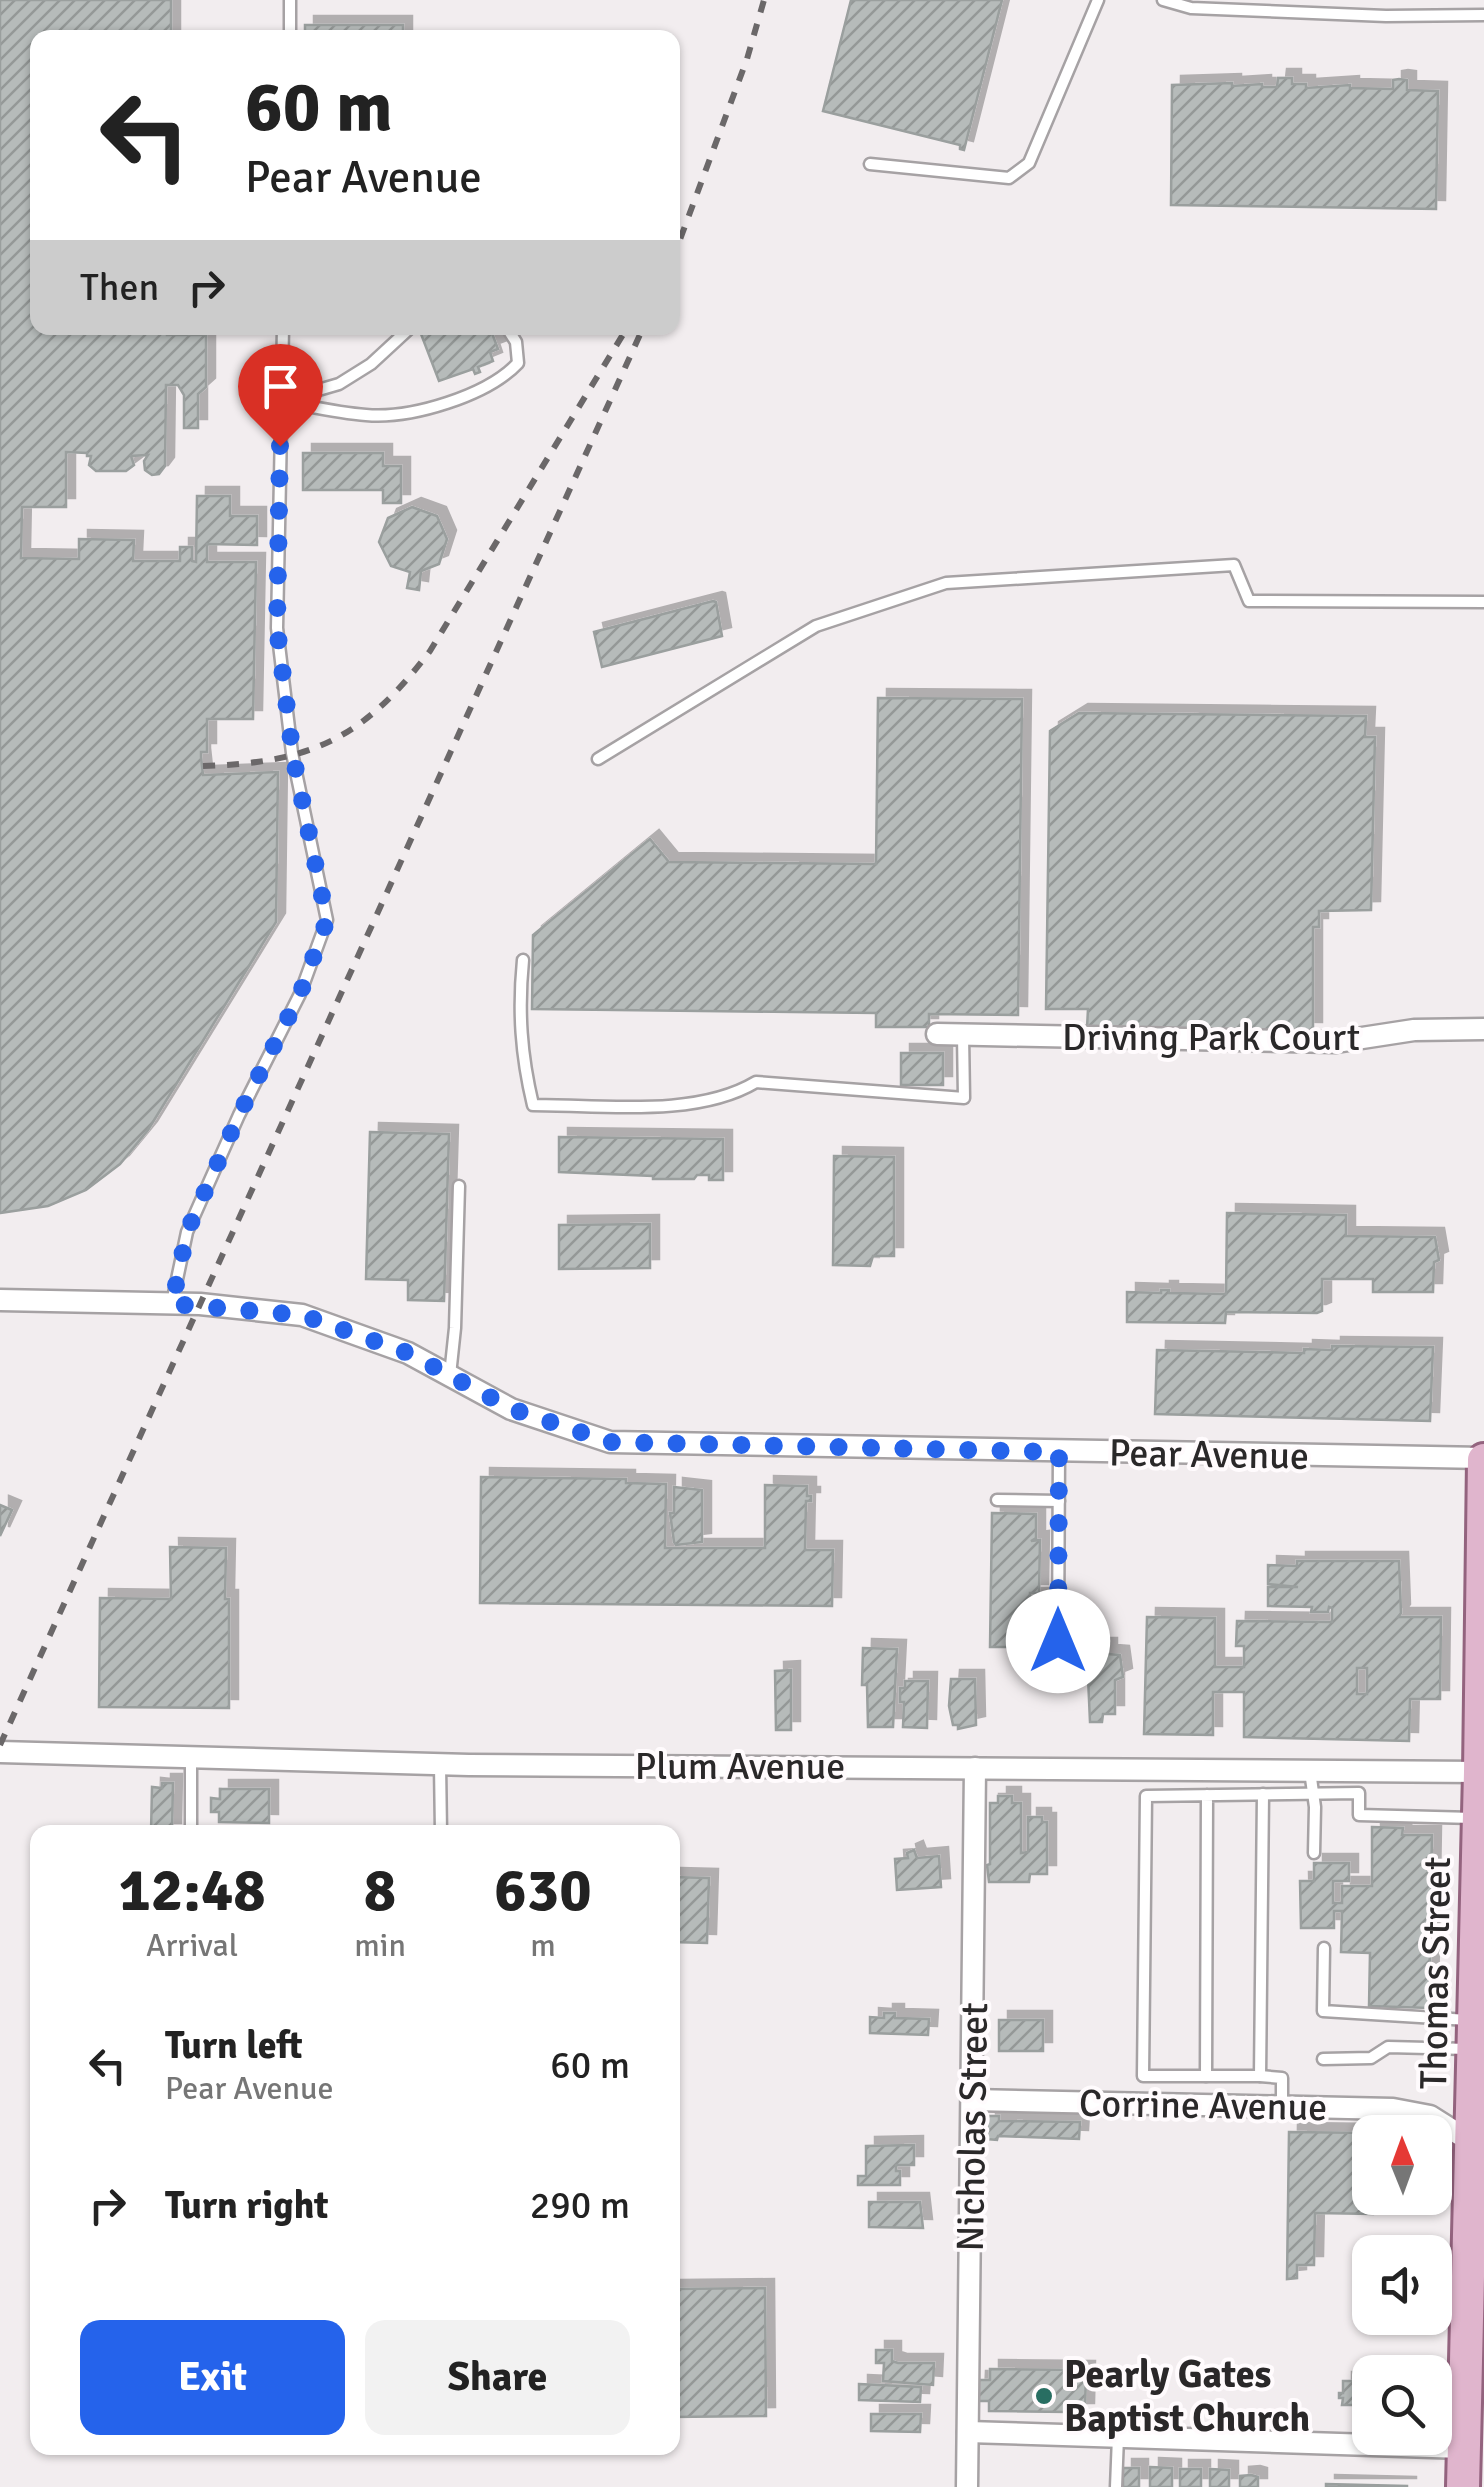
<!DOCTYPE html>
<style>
:root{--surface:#fff;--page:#f2f2f2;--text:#222;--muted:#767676;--accent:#2563eb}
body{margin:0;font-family:Signika,sans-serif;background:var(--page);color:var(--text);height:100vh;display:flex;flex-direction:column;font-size:38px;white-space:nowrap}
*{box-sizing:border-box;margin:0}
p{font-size:32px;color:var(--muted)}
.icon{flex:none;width:55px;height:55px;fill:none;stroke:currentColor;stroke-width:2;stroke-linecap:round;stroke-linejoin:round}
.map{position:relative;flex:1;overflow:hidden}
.side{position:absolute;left:30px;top:1825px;width:650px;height:630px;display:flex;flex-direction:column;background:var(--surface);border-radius:20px;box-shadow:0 2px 8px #0004}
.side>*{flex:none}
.hud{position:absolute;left:30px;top:30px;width:650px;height:305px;border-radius:20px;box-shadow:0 2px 8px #0004;background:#fff;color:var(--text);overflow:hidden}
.needle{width:65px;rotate:359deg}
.tools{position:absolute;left:1352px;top:2115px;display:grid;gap:20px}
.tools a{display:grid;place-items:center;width:100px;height:100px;border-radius:20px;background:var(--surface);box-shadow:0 2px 8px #0004;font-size:50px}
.pin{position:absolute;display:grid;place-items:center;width:85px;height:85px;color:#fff;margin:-102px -42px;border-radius:50% 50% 50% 0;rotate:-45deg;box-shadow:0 0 10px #0007}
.pin .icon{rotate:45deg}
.me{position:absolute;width:110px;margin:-55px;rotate:0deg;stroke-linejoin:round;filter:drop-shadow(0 0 8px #0008)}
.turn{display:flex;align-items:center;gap:35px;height:210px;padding:0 50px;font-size:45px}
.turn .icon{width:130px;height:130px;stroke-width:2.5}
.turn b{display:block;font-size:70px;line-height:85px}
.then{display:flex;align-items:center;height:95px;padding:0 50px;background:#0003;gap:20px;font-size:38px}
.eta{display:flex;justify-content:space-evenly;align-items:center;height:170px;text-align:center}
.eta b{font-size:60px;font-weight:800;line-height:70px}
.action{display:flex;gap:20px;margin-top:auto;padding:20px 50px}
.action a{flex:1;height:115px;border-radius:20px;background:var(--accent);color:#fff;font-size:40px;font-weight:800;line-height:115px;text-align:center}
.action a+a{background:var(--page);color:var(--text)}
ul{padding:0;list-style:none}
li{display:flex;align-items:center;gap:30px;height:140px;padding:0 50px}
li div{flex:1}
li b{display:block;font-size:38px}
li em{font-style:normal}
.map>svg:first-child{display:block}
.building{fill:url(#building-hatch);stroke:#9a9f9e;stroke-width:2.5;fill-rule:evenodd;filter:url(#shadow)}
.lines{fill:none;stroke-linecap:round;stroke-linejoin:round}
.service-casing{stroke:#a6a2a4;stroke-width:15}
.minor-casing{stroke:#a6a2a4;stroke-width:25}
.primary-casing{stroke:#93637e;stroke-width:38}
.service{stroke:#fff;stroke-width:10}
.minor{stroke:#fff;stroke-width:20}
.primary{stroke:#e0b5cd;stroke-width:32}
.rail{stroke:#6b6869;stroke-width:6;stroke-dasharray:12 12;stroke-linecap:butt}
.route{stroke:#2563eb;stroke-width:18;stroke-dasharray:0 32.4}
.poi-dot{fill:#286e62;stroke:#fffbfd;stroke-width:4}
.labels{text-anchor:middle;stroke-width:8;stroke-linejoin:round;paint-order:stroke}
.street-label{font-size:38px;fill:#2a2829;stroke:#fffbfd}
.poi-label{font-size:38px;font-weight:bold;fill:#2a2829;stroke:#fffbfd;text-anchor:start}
</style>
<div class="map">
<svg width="1484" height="2487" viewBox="0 0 1484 2487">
<defs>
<pattern id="building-hatch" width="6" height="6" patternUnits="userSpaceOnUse" patternTransform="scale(2.5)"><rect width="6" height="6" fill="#b6bbba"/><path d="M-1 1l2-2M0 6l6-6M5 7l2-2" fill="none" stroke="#949897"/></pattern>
<filter id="shadow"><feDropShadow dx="9" dy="-9" stdDeviation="0" flood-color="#0004"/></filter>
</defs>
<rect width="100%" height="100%" fill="#f2edef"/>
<g class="building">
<path d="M0 0H171V38H38V328H167V335H206V387L198 394V428H184V395L178 385H166L165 466 159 474 152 475 145 470 144 461 148 455 131 456 134 465 126 471H96L89 465 91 456H87V453L66 452V507H22L21 558 79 559V539L134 540 133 561H180V547H192V561L196 562 197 496H230V516H257V545L207 544V562H256L253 719H207V752H201V757L203 775 278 772 276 922 148 1130 120 1164 86 1190 48 1206 0 1213Z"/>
<path d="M851 0H1002L964 150 960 149V145L823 111Z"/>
<rect x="305" y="25" width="98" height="13"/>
<path d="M1278 78H1292V84H1306V88L1350 85V88L1393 89V80L1399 79 1407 80V90L1438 91 1436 209 1171 205 1172 85 1232 83V86L1262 84V87H1277Z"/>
<path d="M439 328H490L498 349 490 352 493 361 478 367 480 372 475 374 473 369 439 381 421 334Z"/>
<path d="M303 453H383V466H401V503H383V490H303Z"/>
<path d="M412 507 437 516 447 539 439 564 421 571 419 590 407 588 410 572 391 566 379 542 388 518Z"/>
<path d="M713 601 716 602 722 636 602 667 594 632Z"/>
<path d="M878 698 1022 699 1018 1015 929 1014V1027H876V1013L532 1009 533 935 650 839 669 862 876 864Z"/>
<path d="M1079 713 1366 716 1365 737H1375L1371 910 1319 911V927H1313V1031L1087 1028 1088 1009H1046L1050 731Z"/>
<rect x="901" y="1053" width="42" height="32"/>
<path d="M370 1132 449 1134 444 1301 408 1300V1280L366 1279Z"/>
<path d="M559 1137 723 1139V1180H709V1175H697L694 1179H653V1176L559 1172Z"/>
<path d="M834 1156 894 1157V1256H873L870 1266 833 1265Z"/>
<path d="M1227 1213 1346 1215V1236L1435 1237 1439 1260 1434 1262 1433 1292H1373V1279H1322V1311L1317 1313 1226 1312 1225 1323 1127 1322V1292L1161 1293V1290H1169V1293L1226 1294Z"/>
<path d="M650 1224V1268L559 1269V1225Z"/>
<path d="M1332 1346 1433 1347 1430 1421 1155 1414 1157 1350 1304 1353V1349L1332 1350Z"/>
<path d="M481 1477 626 1479V1483L666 1484 665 1548H765V1485L807 1486V1496H811V1501H806L805 1550H833L832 1606 480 1603Z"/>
<path d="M674 1487 702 1490V1542L676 1545 674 1542 670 1513H674Z"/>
<path d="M0 1505 12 1510 0 1536Z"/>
<path d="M992 1513 1036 1514V1538L1031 1541 1040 1540 1039 1593H1030V1597H1049V1647H990Z"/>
<path d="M170 1547 226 1548 225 1599H229V1708L99 1707 100 1598 171 1599Z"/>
<path d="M1297 1561H1399L1401 1613 1398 1617H1441L1440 1699H1410L1409 1741 1244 1737V1692H1213V1735L1144 1734 1147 1617 1215 1618V1667H1244V1646H1236L1237 1621 1332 1622V1608L1329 1607 1328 1612H1311L1312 1607 1268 1606V1587H1298L1268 1584V1565L1297 1566ZM1357 1668H1367V1694H1357Z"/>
<path d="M1098 1647H1108V1654L1120 1655 1123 1677 1115 1680V1714H1103L1102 1722H1090L1087 1655H1098Z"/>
<path d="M863 1648 897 1649 893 1727H868L867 1685H862Z"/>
<path d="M791 1670V1730H776L775 1671Z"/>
<path d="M951 1679H975L976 1725 958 1729V1725H953L949 1706Z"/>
<path d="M905 1681H928L927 1728 903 1727 904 1702H900V1688H905Z"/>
<path d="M162 1783H173L172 1832H151L152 1787 162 1788Z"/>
<path d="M220 1789H269V1823L219 1822V1812H211V1798L220 1799Z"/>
<path d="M998 1796H1012V1803H1021V1853L1028 1852V1817H1042V1822H1047V1874H1030L1029 1882H989L987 1865 990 1864V1803H998Z"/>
<path d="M1372 1827 1403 1828 1402 1835H1432L1429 2008 1369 2006 1370 1953 1341 1952 1342 1911H1334V1928H1301L1300 1881H1314V1863H1349V1881H1333V1903H1342V1886H1372Z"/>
<path d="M914 1850 917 1858 939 1856 941 1887 897 1890 895 1859 908 1858 907 1853Z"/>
<path d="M672 1877 709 1878 707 1943 672 1942Z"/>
<path d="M884 2013H895V2018L929 2019 928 2035 870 2033V2017L884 2018Z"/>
<rect x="999" y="2020" width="44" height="31"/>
<path d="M987 2116H999V2121L1080 2122 1079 2139 998 2136 997 2140 987 2139Z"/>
<path d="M1289 2132 1370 2133V2198H1374L1373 2214 1315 2213 1314 2265H1297V2278L1287 2279Z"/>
<path d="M914 2145V2165H896V2171H900V2185H858V2176H866V2146Z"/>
<path d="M869 2202H920L923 2228 869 2227Z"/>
<path d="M765 2288 766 2416 672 2417V2289Z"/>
<path d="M876 2350H892V2361L898 2363H934L933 2385 883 2381 884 2363H876Z"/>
<path d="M990 2369 1086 2370 1085 2412H1074V2415L1068 2412 989 2411V2401H976L977 2380H990Z"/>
<path d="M1343 2381H1370V2411H1361L1359 2405H1342L1343 2398H1339V2393H1343Z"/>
<path d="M859 2384 921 2387 920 2402 859 2400Z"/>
<path d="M871 2414H921L920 2432 871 2431Z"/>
<path d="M1150 2467 1172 2468V2487H1150Z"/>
<rect x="1123" y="2468" width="16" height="19"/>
<rect x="1180" y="2469" width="21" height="18"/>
<path d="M1210 2469 1229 2470V2487H1210Z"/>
<path d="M1251 2475 1258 2477V2487H1240V2476Z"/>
<path d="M1326 2484 1407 2486V2487H1326Z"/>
</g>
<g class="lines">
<g class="service-casing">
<g id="service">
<path d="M1163 0 1191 8 1386 16 1484 15"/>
<path d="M290 38V0"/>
<path d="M870 164 1009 178 1029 163 1098 0"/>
<path d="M284 400 339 384 371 364 410 328"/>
<path d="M281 401C309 406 338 413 366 415 411 419 487 396 518 363L516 342 507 328"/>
<path d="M598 759 816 626 946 583 1234 565 1249 601 1484 602"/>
<path d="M523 960C518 1011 521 1055 533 1105 602 1105 696 1118 756 1082L964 1098 963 1035"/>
<path d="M172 1303 187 1232 239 1115 300 994 327 920 292 753 277 628 283 328"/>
<path d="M450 1375 455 1328 459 1186"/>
<path d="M997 1500 1059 1501"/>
<path d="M1058 1641 1059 1452"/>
<path d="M440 1765 441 1832"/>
<path d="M1310 1771 1315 1807 1314 1853"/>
<path d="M1207 1795 1206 2076H1143L1146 1796 1359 1793V1815L1473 1818"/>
<path d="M191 1832V1757"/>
<path d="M1324 1948 1323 2011 1468 2020"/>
<path d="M1323 2059 1371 2058 1388 2047 1468 2049"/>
<path d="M1206 2076H1260L1263 1794"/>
<path d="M1260 2076 1282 2078V2106"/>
<path d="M1116 2487 1118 2437"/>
</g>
</g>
<g class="minor-casing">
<g id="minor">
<path d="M937 1034 1336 1042 1414 1030 1484 1029"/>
<path d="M0 1300 200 1304 302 1315 408 1353 511 1409 610 1442 1484 1458"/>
<path d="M0 1752 469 1765 1480 1772"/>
<path d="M973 2100 1393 2109 1430 2116 1476 2145"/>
<path d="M968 2432 1463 2448"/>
<path d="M967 2487 975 1768"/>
</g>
</g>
<g class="primary-casing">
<path id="primary" d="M1463 2487 1480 1772 1484 1460"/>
</g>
<use href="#service" class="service"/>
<use href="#minor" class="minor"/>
<use href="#primary" class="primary"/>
<g class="rail">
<path d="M672 261 747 59 764 0"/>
<path d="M203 766C312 763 364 738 430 651L627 328"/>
<path d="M0 1745 643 328"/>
</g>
</g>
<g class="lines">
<path class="route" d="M280 446 277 628 293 756 327 920 300 994 239 1115 187 1232 172 1304 302 1315 408 1353 512 1409 610 1442 1059 1452 1058 1641"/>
</g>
<circle class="poi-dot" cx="1044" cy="2396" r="10"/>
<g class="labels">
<g class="street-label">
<text x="1211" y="1050">Driving Park Court</text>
<text transform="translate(1209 1454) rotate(1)" y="13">Pear Avenue</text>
<text x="740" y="1779">Plum Avenue</text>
<text transform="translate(1435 1973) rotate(-89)" y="13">Thomas Street</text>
<text transform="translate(1203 2105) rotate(1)" y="13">Corrine Avenue</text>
<text transform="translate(972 2127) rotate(-89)" y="13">Nicholas Street</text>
</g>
<g class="poi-label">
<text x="1064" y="2387">Pearly Gates<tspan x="1064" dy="44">Baptist Church</tspan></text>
</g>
</g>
</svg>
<div class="tools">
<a><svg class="needle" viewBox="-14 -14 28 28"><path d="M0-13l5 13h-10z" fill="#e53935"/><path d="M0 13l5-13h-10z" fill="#767676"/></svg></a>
<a><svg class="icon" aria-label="sound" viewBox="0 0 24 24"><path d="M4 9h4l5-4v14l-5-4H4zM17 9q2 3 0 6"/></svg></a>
<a><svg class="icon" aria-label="search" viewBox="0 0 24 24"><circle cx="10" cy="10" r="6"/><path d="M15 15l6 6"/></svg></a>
</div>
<div class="pin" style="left:280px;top:446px;background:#d93025"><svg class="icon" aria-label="arrive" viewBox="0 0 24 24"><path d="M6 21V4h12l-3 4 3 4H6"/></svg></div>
<svg class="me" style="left:1058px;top:1641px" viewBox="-20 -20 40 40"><circle r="19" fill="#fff"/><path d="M0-13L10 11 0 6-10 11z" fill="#2563eb"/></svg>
<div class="hud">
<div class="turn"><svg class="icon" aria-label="left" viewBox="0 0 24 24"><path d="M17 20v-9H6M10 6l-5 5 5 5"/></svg><div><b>60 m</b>Pear Avenue</div></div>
<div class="then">Then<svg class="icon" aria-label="right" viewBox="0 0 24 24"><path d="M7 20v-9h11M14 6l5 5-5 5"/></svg></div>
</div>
<section class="side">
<div class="eta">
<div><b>12:48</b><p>Arrival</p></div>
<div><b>8</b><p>min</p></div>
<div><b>630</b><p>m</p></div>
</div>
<ul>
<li><svg class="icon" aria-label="left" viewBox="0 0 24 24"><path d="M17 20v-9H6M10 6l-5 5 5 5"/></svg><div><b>Turn left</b><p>Pear Avenue</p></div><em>60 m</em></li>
<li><svg class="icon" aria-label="right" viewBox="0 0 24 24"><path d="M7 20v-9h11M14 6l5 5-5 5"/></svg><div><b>Turn right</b></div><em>290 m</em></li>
</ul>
<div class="action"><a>Exit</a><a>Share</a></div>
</section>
</div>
